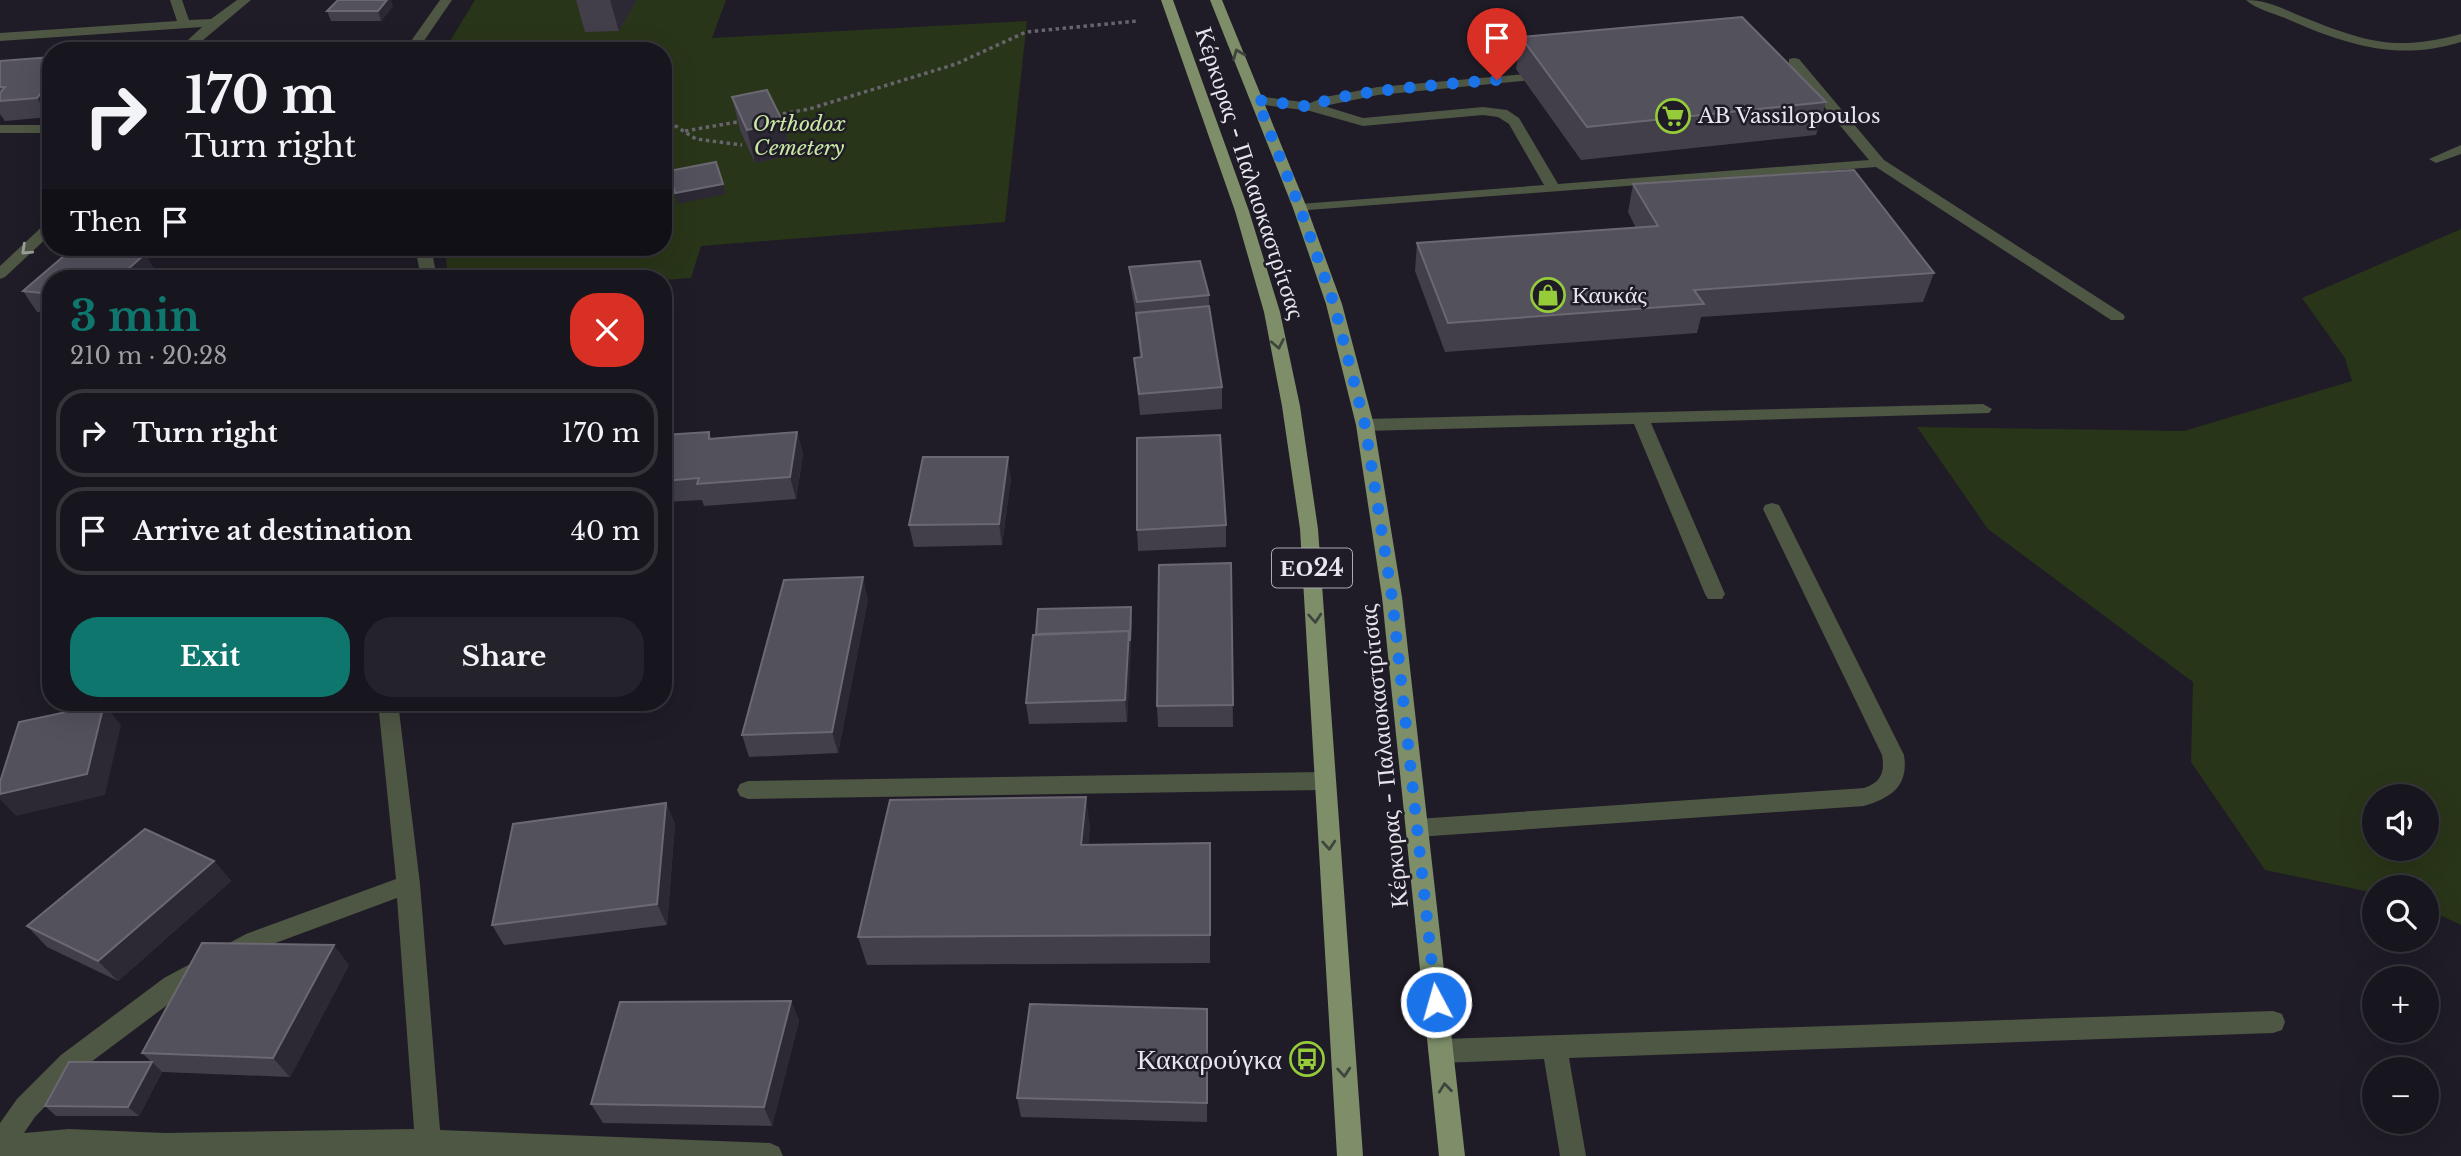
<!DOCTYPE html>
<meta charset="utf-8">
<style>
:root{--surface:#17151d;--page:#24222a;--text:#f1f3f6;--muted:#9e9fa4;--line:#36343b;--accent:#0f766e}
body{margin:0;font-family:"Libre Baskerville",serif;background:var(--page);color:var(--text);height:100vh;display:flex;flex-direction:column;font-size:26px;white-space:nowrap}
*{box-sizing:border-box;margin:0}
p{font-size:23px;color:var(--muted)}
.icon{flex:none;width:38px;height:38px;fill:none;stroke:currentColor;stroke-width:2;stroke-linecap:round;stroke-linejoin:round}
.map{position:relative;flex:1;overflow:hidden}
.side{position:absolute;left:42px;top:270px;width:630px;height:441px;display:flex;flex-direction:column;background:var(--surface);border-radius:28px;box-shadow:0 7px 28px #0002,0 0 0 2px var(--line)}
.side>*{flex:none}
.guide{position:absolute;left:42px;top:42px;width:630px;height:214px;border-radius:28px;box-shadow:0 7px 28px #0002,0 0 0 2px var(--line);background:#17151d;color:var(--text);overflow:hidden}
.controls{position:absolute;left:2362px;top:784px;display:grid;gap:14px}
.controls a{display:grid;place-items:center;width:77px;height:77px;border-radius:50%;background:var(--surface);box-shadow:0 7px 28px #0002,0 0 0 2px var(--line);font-size:35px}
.pin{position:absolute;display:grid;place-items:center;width:60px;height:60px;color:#fff;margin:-72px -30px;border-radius:50% 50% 50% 0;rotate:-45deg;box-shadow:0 0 7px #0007}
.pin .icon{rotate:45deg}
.me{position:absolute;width:77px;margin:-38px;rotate:354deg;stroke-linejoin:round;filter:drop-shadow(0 0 5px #0008)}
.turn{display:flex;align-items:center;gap:24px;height:147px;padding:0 28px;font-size:32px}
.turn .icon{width:91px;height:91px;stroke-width:2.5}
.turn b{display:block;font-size:49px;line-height:60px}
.then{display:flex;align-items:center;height:66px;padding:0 28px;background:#0003;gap:14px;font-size:26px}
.round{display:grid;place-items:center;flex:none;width:74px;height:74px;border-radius:28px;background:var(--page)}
.overview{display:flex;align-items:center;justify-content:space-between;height:119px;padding:0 28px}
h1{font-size:42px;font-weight:800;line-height:52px;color:var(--accent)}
.button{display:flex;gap:14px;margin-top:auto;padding:14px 28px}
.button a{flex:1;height:80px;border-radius:28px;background:var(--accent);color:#fff;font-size:28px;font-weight:800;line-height:80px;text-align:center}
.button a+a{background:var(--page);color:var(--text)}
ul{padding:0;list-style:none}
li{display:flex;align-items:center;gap:21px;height:88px;margin:0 14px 10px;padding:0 14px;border:4px solid var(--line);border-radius:28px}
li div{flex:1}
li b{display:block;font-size:26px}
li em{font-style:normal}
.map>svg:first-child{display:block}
.green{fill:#293518;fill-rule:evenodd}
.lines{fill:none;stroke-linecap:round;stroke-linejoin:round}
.path{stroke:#67646e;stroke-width:3.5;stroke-dasharray:3.5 3.5;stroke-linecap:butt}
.service{fill:#4e5644;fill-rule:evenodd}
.minor{fill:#4e5644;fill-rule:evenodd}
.primary{fill:#7d8e69;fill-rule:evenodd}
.wall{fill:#423f4a}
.shaded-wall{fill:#2c2935}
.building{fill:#53515c;stroke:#6b6872;stroke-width:2}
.oneway{stroke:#40443e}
.oneway2{stroke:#9b9e98}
.route{stroke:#1a73e8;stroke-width:12;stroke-dasharray:0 21.6}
.labels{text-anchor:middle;stroke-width:5;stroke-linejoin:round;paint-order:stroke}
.far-poi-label{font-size:21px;fill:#e8e6ed;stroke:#1f1c27;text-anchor:start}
.far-park-label{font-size:21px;font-style:italic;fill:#c9e8a2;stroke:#1f1c27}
.shield{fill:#1f1c27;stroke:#aca9b2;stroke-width:2}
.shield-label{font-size:23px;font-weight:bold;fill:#e8e6ed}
.street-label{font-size:24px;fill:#e8e6ed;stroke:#1f1c27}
.poi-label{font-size:24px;fill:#e8e6ed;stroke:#1f1c27;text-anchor:start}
.near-poi-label{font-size:28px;fill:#e8e6ed;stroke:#1f1c27;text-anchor:end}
</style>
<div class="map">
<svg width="2461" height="1156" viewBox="0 0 2461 1156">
<rect width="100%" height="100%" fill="#1f1c27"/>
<g class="green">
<path d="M475 0H726L712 38 1027 21 1005 222 701 246 691 278 663 280V278H448L445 247H663V51H444Z"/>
<path d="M2461 229V925L2427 909V887H2375V893L2265 870 2191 762 2193 682 1988 529 1917 427 2184 431 2352 381 2345 358 2302 298ZM2375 796H2427V849H2375Z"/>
</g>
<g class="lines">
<g class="path">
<path d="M250 42 305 51"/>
<path d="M776 115 809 109 956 64 1026 32 1137 21"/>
<path d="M663 118 696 139 742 145"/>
<path d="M685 131 743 121"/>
</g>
<g class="service">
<path d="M440 0H452L417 51H404Z"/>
<path d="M1794 58 1799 59 1884 160 2123 314 2125 317 2123 320H2111L1876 167 1295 211 1293 208 1295 205 1300 204 1544 185 1509 124 1498 117 1483 115 1363 126 1310 111 1257 104 1250 100 1257 96 1310 103 1325 97 1378 87 1527 74V80L1522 81 1378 95 1324 106 1363 118 1483 107 1507 110 1519 118 1558 184 1869 160 1789 65V59Z"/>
<path d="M415 247H431L437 278H421Z"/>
<path d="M1983 404 1992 409 1989 413 1651 423 1725 594 1722 599H1708L1705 594 1634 424 1365 431 1356 425 1365 419Z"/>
</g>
<g class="minor">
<path d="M170 0H182L189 20 211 19 237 0H251L190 51H176L202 27 0 41V33L177 21Z"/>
<path d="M2246 0C2269 0 2287 11 2308 19 2368 43 2398 51 2461 34V42C2397 62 2344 44 2285 18 2272 13 2256 9 2246 0Z"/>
<path d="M0 125H44L51 129 44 133H0Z"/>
<path d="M2461 145V154L2436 163 2429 159Z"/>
<path d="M51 222V234L5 277 0 279V266L46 223Z"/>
<path d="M1772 503 1779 505 1904 755C1909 786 1891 798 1864 806L1417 837 1409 835 1406 828 1409 821 1417 819 1864 788C1881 782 1885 773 1882 755L1763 509 1765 505Z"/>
<path d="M378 702H398L420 884 440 1130 770 1143 779 1147 783 1156H0V1123L17 1099 61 1055 164 978 246 934 396 879ZM397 898 414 1129 165 1133 69 1129 24 1133 35 1117 79 1071 182 994 262 948Z"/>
<path d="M1325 772 1333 775 1336 781 1333 787 1325 790 748 799 740 796 737 790 740 784 748 781Z"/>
<path d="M2273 1011 2282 1014 2285 1022 2282 1030 2273 1033 1569 1058 1586 1156H1560L1544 1059 1441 1063 1432 1059 1428 1051 1432 1043 1441 1039Z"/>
</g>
<g class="primary">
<path d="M1161 0H1173L1249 211 1280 312 1300 406 1318 529 1363 1156H1337L1300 529 1282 406 1264 312 1235 211Z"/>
<path d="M1210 0H1222L1307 208 1342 304 1374 425 1402 597 1465 1156H1439L1382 597 1356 425 1326 304 1293 208Z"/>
</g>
</g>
<g class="wall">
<path d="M576 0H637L619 31 585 32Z"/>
<path d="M393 6 381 21H331L327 11Z"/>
<path d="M1521 37 1826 102 1816 135 1581 160 1516 69Z"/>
<path d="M51 57V115L49 117 5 121 0 114V61Z"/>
<path d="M732 97 783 122 791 155 755 163 740 130Z"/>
<path d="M1633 184 1934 273 1923 302 1701 317 1697 333 1445 352 1415 271 1417 243 1636 228 1628 212Z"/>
<path d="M72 249 145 254 157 274 153 278H51V313L37 312 23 291Z"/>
<path d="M1129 267 1209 295V310L1222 387V409L1140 415 1134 358 1140 357 1136 315 1131 288Z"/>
<path d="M709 432 711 439 797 432 803 454 796 499 704 506 702 500 663 502V435Z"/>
<path d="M1011 478 1002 545 914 547 909 525Z"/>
<path d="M1226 525V547L1138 551 1137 530Z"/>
<path d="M1231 563 1233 727H1158L1157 706Z"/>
<path d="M868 599 838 753 749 757 742 735Z"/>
<path d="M1132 618 1127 722 1029 724 1026 703Z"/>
<path d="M666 803 675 824 667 925 504 945 492 925Z"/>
<path d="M1090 826 1088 845 1210 843V963L867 965 858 937Z"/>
<path d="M214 861 231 881 118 981 47 947 27 926Z"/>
<path d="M349 965 290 1077 162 1072 142 1053Z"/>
<path d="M791 1001 799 1021 772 1126 603 1123 591 1104Z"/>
<path d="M1207 1009V1122L1021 1117 1017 1098Z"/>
<path d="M152 1062 162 1072 139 1116H56L45 1106Z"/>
</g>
<g class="shaded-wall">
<path d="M387 0H391L393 6 381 21 378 11Z"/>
<path d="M610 0H637L619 31Z"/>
<path d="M51 81V115L49 117 37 98Z"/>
<path d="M783 122 791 155 755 163 747 130Z"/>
<path d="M723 184 726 194 678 204 675 193Z"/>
<path d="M145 254 157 274 153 278H118Z"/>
<path d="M797 432 803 454 796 499 790 477Z"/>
<path d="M1008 457 1011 478 1002 545 999 524Z"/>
<path d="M863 577 868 599 838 753 832 732Z"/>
<path d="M1131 607V652L1127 722 1125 700Z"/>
<path d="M104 704 121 725 105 795 16 816 0 799V794Z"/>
<path d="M1086 797 1090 826 1085 874 1081 845Z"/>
<path d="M666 803 675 824 667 925 657 904Z"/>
<path d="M214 861 231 881 118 981 98 961Z"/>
<path d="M334 945 349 965 290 1077 273 1058Z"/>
<path d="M791 1001 799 1021 772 1126 764 1107Z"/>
<path d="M152 1062 162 1072 139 1116 128 1107Z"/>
</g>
<g class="building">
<path d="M338 0H387L378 11H327Z"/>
<path d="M1742 17 1826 102 1587 127 1521 37Z"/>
<path d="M51 57V81L37 98 0 101V93L5 87H0V61Z"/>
<path d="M767 90 783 122 747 130 732 97Z"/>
<path d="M716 162 723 184 675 193 669 171Z"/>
<path d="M1854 170 1934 273 1694 290 1704 304 1448 323 1417 243 1658 226 1633 184Z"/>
<path d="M72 249 145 254 118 278H51V294L23 291Z"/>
<path d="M1200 261 1209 295 1137 302 1129 267Z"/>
<path d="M1209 306 1222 387 1139 394 1134 358 1142 357 1136 313Z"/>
<path d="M709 432V439L797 432 790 477 697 484 699 478 663 481V435Z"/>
<path d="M1220 435 1226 525 1137 530V438Z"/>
<path d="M923 457H1008L999 524 909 525Z"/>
<path d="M1231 563 1233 705 1157 706 1159 565Z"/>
<path d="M863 577 832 732 742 735 784 580Z"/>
<path d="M1131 607 1130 641 1129 631 1036 634 1038 609Z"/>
<path d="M1129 631 1125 700 1026 703 1033 635Z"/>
<path d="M104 704 87 774 0 794V782L19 722Z"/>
<path d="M1086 797 1081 845 1210 843V935L858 937 890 800Z"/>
<path d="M666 803 657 904 492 925 513 824Z"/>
<path d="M145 829 214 861 98 961 27 926Z"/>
<path d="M202 943 334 945 273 1058 142 1053Z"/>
<path d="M791 1001 764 1107 591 1104 620 1002Z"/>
<path d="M1030 1004 1207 1009V1103L1017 1098Z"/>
<path d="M69 1062H152L128 1107 45 1106Z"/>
</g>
<defs><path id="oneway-chevron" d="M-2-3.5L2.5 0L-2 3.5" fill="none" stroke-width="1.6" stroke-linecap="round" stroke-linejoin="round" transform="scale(1.75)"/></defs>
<g class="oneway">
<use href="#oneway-chevron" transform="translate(1238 54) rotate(-112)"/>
<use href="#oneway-chevron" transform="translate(1278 344) rotate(79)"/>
<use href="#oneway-chevron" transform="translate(1315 618) rotate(86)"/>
<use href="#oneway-chevron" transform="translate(1329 845) rotate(86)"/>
<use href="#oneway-chevron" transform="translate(1344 1072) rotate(86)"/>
<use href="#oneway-chevron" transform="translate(1445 1088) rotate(-96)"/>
</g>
<use class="oneway2" href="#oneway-chevron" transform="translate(26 250) rotate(137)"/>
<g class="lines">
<path class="route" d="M1436 1002 1392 597 1365 425 1334 304 1300 208 1257 100 1311 107C1332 91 1463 83 1497 80"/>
</g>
<defs>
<g id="supermarket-ring" transform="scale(1.75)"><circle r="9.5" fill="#1f1c27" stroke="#96cc3a" stroke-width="1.5"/><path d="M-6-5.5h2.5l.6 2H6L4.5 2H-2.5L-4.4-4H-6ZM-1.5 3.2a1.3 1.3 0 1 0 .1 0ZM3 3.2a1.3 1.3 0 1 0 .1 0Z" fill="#96cc3a"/></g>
<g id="shop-ring" transform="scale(1.75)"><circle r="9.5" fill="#1f1c27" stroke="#96cc3a" stroke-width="1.5"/><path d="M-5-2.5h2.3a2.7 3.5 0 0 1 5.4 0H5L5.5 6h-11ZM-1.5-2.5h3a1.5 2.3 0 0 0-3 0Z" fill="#96cc3a"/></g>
<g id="bus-ring" transform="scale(1.75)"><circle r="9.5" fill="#1f1c27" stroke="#96cc3a" stroke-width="1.5"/><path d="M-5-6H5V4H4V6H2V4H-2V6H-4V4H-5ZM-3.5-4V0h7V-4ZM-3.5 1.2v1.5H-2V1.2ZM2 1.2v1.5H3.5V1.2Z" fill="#96cc3a"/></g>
</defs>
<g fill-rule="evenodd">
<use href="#supermarket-ring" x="1673" y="116"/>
<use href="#shop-ring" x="1548" y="295"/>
<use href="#bus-ring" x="1307" y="1059"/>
</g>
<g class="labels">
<g class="far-poi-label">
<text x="1698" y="123">AB Vassilopoulos</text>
</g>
<g class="far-park-label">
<text x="799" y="131">Orthodox<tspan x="799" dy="24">Cemetery</tspan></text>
</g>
<rect class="shield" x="1272" y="548.5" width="80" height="39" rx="5"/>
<g class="shield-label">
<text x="1312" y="576">ΕΟ24</text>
</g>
<g class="street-label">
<text transform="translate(1250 173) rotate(72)" y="8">Κέρκυρας - Παλαιοκαστρίτσας</text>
<text transform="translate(1384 756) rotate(-96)" y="8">Κέρκυρας - Παλαιοκαστρίτσας</text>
</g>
<g class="poi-label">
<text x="1572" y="303">Καυκάς</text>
</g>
<g class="near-poi-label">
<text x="1282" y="1069">Κακαρούγκα</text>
</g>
</g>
</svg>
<div class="controls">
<a><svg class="icon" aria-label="sound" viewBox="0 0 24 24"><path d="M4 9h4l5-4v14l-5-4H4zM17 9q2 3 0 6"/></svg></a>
<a><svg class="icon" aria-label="search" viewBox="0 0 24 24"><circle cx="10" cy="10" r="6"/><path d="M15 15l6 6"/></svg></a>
<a>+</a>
<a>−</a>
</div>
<div class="pin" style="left:1497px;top:80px;background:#d93025"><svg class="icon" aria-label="arrive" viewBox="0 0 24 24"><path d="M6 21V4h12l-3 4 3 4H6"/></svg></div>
<svg class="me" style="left:1436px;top:1002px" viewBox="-20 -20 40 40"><circle r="17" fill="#1a73e8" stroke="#fff" stroke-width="3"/><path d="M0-11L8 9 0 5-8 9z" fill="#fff"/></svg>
<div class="guide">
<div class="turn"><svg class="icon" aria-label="right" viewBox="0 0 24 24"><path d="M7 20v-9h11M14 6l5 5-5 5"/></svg><div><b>170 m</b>Turn right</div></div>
<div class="then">Then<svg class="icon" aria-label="arrive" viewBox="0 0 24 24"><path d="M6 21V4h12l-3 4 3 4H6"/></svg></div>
</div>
<section class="side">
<div class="overview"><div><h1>3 min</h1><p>210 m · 20:28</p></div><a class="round" style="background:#d93025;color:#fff"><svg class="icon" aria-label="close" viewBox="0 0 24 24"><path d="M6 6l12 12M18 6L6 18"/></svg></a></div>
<ul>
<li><svg class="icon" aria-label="right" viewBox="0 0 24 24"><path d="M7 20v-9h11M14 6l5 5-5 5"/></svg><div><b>Turn right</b></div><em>170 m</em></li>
<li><svg class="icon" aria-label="arrive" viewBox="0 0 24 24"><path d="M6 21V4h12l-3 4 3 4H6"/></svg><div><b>Arrive at destination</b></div><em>40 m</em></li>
</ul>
<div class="button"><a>Exit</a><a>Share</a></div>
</section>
</div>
